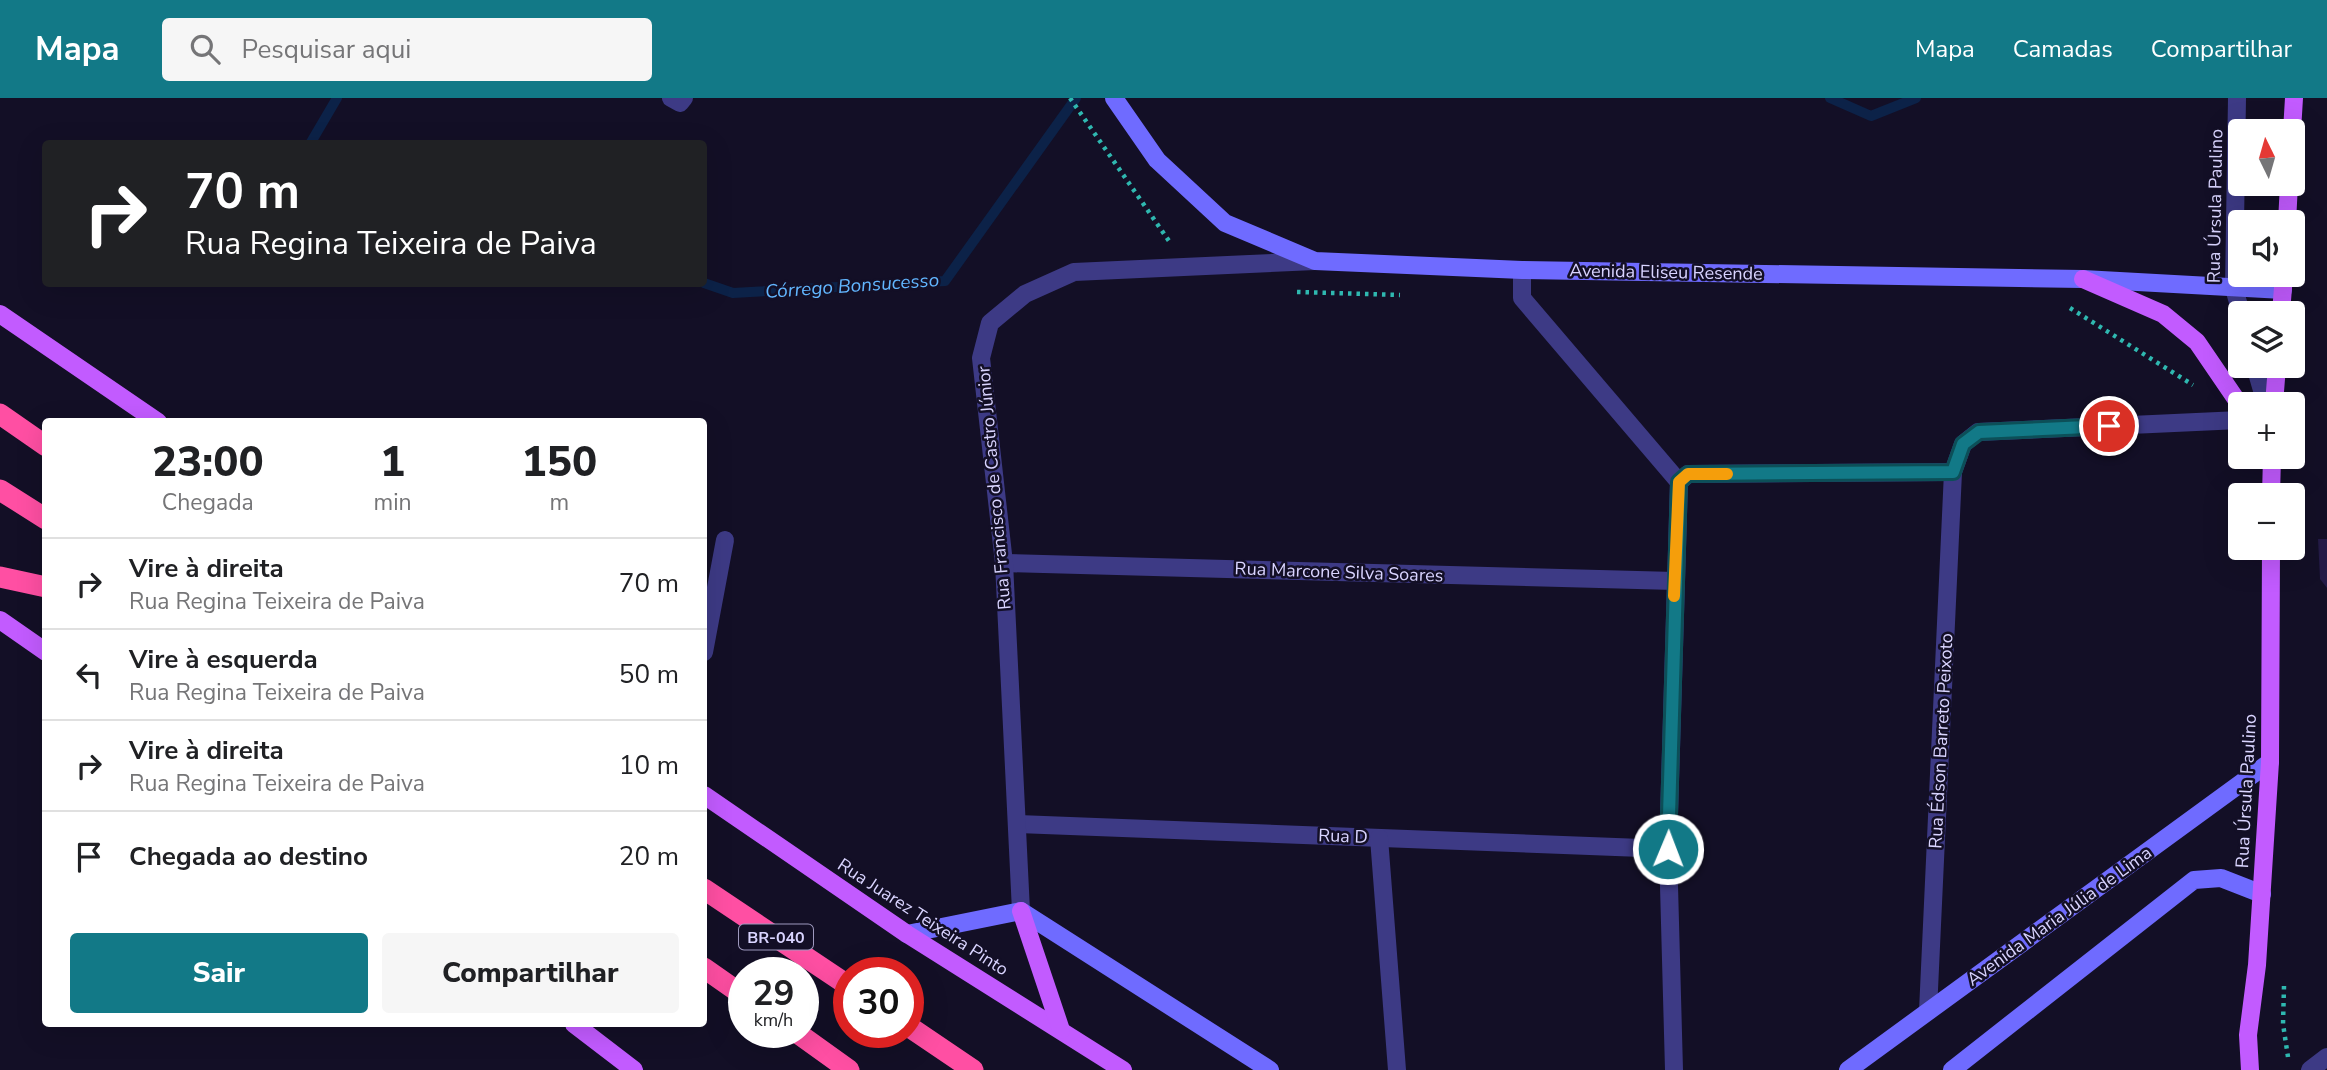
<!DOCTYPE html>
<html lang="pt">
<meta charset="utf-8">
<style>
:root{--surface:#fff;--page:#f6f6f6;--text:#202124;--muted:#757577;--line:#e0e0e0;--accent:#127987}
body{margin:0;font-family:"Nunito Sans",sans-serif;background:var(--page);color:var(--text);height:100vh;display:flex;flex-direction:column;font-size:26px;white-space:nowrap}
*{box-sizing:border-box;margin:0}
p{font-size:23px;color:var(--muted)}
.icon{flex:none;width:38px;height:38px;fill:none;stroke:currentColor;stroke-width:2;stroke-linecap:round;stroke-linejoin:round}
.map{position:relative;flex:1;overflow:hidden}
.side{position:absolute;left:42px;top:320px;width:665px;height:609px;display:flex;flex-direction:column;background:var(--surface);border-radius:7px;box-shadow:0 7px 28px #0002}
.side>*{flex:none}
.top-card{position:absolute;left:42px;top:42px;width:665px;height:147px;border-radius:7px;box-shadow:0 7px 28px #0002;background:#202124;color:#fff;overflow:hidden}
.needle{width:46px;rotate:355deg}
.controls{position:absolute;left:2228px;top:21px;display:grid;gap:14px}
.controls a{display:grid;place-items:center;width:77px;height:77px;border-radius:7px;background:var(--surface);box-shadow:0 7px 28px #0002;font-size:35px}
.speed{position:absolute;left:728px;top:859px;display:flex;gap:14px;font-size:35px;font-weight:700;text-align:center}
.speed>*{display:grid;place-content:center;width:91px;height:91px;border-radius:50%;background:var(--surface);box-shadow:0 7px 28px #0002;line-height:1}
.speed small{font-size:18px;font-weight:400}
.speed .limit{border:10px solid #d22;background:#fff;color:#111}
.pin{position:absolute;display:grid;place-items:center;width:60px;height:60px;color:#fff;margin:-30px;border:4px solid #fff;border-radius:50%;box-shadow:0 2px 7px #0007}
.me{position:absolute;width:77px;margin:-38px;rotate:1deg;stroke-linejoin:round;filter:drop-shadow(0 0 5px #0008)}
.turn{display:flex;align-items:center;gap:24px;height:147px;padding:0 28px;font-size:32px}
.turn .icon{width:91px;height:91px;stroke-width:2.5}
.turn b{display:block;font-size:49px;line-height:60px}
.eta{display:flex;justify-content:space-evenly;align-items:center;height:119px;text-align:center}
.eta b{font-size:42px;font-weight:800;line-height:49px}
.cta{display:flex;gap:14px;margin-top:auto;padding:14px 28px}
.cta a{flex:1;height:80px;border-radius:7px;background:var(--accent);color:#fff;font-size:28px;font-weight:800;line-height:80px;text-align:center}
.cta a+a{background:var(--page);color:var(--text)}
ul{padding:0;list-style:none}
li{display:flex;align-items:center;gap:21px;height:91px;padding:0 28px;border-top:2px solid var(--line)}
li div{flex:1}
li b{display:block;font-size:26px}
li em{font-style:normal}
header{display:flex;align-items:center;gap:42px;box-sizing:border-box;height:98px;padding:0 35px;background:var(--accent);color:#fff}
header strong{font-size:33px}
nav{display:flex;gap:38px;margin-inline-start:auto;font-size:24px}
.search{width:490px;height:63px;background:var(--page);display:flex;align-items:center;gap:18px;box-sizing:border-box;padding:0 24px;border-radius:7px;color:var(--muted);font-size:26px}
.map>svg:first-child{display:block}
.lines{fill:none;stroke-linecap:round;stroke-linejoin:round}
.stream{stroke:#0c2248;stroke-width:10}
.building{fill:#241b47}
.path{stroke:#2fb8b0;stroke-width:4.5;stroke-dasharray:3.5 5;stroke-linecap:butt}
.service{stroke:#3d3a85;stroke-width:18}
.minor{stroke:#3d3a85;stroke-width:18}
.tertiary{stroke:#3d3a85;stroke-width:18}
.secondary{stroke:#6f6bff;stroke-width:18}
.primary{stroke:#c25bff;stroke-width:18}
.motorway{stroke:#ff4fa3;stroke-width:21}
.route-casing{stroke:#0c4f58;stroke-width:18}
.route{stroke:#127987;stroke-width:12}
.slow{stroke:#f59e0b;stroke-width:12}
.labels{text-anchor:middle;stroke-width:5;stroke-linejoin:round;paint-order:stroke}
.shield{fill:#130f26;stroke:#9e99be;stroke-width:2}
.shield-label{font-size:16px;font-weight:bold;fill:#d9d4ff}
.street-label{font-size:18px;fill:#d9d4ff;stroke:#130f26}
.water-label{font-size:19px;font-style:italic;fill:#62b6ff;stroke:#130f26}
</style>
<header>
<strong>Mapa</strong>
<div class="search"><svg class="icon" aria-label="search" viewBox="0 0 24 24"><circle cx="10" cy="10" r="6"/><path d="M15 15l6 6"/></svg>Pesquisar aqui</div>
<nav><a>Mapa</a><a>Camadas</a><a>Compartilhar</a></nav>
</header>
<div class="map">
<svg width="2327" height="972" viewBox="0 0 2327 972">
<rect width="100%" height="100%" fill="#130f26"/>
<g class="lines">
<g class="stream">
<path d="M1830 0 1871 18 1916 0"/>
<path d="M310 46 337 0"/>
<path d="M704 185 733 195 945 183 1076 0"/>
</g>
</g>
<path class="building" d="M2318 441H2327V490L2320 481Z"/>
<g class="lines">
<g class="path">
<path d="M1070 0 1169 143"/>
<path d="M1297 194 1400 197"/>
<path d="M2070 210 2193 287"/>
<path d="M2298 351 2299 318"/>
<path d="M2294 438 2295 409"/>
<path d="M2284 888 2283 926 2288 959"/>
</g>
<g class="service">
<path d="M704 554 725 442"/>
<path d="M2310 972 2327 959"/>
</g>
<g class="minor">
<path d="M671 0 680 5 684 0"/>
<path d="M1522 172V200L1679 384"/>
<path d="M1679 384 1688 376 1953 374"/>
<path d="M1004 465 1675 483"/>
<path d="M1018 726 1668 751"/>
<path d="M1379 740 1397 972"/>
<path d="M1928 913 1953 374 1963 346 1978 334 2240 322"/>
<path d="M1674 972 1668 751 1679 384"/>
</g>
<g class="tertiary">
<path d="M2237 0 2234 190 2241 215"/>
<path d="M2255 268 2266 306"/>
<path d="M1021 813 1004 465 981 260 990 225 1025 196 1074 174 1315 163"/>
</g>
<g class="secondary">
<path d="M1114 0 1157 62 1225 125 1315 163 1522 172 2083 181 2283 192"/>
<path d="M907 836 1021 813 1270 972"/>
<path d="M1848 972 2270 664"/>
<path d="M1952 972 2194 782 2221 780 2262 796"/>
</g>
<g class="primary">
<path d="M2292 33 2294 0"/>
<path d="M2287 124 2289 86"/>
<path d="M2083 181 2163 216 2197 244 2240 307"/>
<path d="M2281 215 2284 177"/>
<path d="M0 216 158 324"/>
<path d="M2274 306 2277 268"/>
<path d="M2271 397 2272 359"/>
<path d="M0 522 46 554"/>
<path d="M704 697 907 836 1123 972"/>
<path d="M1021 813 1061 932"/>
<path d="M574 926 634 972"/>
<path d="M2250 972 2248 937 2257 867 2270 664 2271 450"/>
</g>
<g class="motorway">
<path d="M0 316 46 348"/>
<path d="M0 392 46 421"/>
<path d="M0 479 46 489"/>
<path d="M704 791 849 888"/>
<path d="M704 870 744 898"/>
<path d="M908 928 973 972"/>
<path d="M796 934 849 972"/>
</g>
</g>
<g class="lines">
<g class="route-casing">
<path id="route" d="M1668 751 1679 384 1688 376 1953 374 1963 346 1979 334 2109 328"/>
</g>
<use href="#route" class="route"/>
<path class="slow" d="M1674 498 1679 384 1688 376H1727"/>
</g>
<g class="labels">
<rect class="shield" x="739" y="826.5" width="74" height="25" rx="5"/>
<g class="shield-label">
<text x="776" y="845">BR-040</text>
</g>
<g class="street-label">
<text transform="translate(2215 108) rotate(-89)" y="6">Rua Úrsula Paulino</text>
<text transform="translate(1666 174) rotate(1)" y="6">Avenida Eliseu Resende</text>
<text transform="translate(994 390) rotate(-95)" y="6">Rua Francisco de Castro Júnior</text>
<text transform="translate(1339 474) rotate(2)" y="6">Rua Marcone Silva Soares</text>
<text transform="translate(1941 643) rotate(-87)" y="6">Rua Édson Barreto Peixoto</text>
<text transform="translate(2246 693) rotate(-87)" y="6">Rua Úrsula Paulino</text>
<text transform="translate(1343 738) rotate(2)" y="6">Rua D</text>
<text transform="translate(2059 818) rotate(-36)" y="6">Avenida Maria Júlia de Lima</text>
<text transform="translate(923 819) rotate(33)" y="6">Rua Juarez Teixeira Pinto</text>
</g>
<g class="water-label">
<text transform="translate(852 187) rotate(-4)" y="7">Córrego Bonsucesso</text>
</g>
</g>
</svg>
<div class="controls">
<a><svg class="needle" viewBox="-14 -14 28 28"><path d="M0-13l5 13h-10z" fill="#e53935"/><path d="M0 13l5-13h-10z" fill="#757577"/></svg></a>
<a><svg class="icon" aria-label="sound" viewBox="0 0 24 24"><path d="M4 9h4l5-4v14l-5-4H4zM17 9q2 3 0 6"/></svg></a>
<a><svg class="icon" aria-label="layers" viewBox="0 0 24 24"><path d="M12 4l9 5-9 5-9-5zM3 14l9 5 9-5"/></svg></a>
<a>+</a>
<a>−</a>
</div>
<div class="speed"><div>29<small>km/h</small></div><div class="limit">30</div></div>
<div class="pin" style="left:2109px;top:328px;background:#d93025"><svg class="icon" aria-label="arrive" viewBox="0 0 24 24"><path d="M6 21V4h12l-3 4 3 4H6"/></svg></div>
<svg class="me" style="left:1668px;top:751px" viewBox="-20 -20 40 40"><circle r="17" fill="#127987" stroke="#fff" stroke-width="3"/><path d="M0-11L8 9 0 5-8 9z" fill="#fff"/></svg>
<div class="top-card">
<div class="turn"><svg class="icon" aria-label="right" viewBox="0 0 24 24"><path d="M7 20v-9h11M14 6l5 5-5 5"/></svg><div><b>70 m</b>Rua Regina Teixeira de Paiva</div></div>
</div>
<section class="side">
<div class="eta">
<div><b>23:00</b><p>Chegada</p></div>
<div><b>1</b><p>min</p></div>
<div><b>150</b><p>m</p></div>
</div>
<ul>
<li><svg class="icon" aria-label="right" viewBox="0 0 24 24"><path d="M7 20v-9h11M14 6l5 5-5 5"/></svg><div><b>Vire à direita</b><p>Rua Regina Teixeira de Paiva</p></div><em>70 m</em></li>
<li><svg class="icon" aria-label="left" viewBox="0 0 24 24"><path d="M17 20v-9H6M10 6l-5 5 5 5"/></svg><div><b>Vire à esquerda</b><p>Rua Regina Teixeira de Paiva</p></div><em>50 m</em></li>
<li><svg class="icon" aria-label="right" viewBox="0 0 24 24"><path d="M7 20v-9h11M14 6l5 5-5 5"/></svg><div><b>Vire à direita</b><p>Rua Regina Teixeira de Paiva</p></div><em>10 m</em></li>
<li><svg class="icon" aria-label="arrive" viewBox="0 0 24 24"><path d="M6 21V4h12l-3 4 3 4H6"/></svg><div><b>Chegada ao destino</b></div><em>20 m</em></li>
</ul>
<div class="cta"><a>Sair</a><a>Compartilhar</a></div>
</section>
</div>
